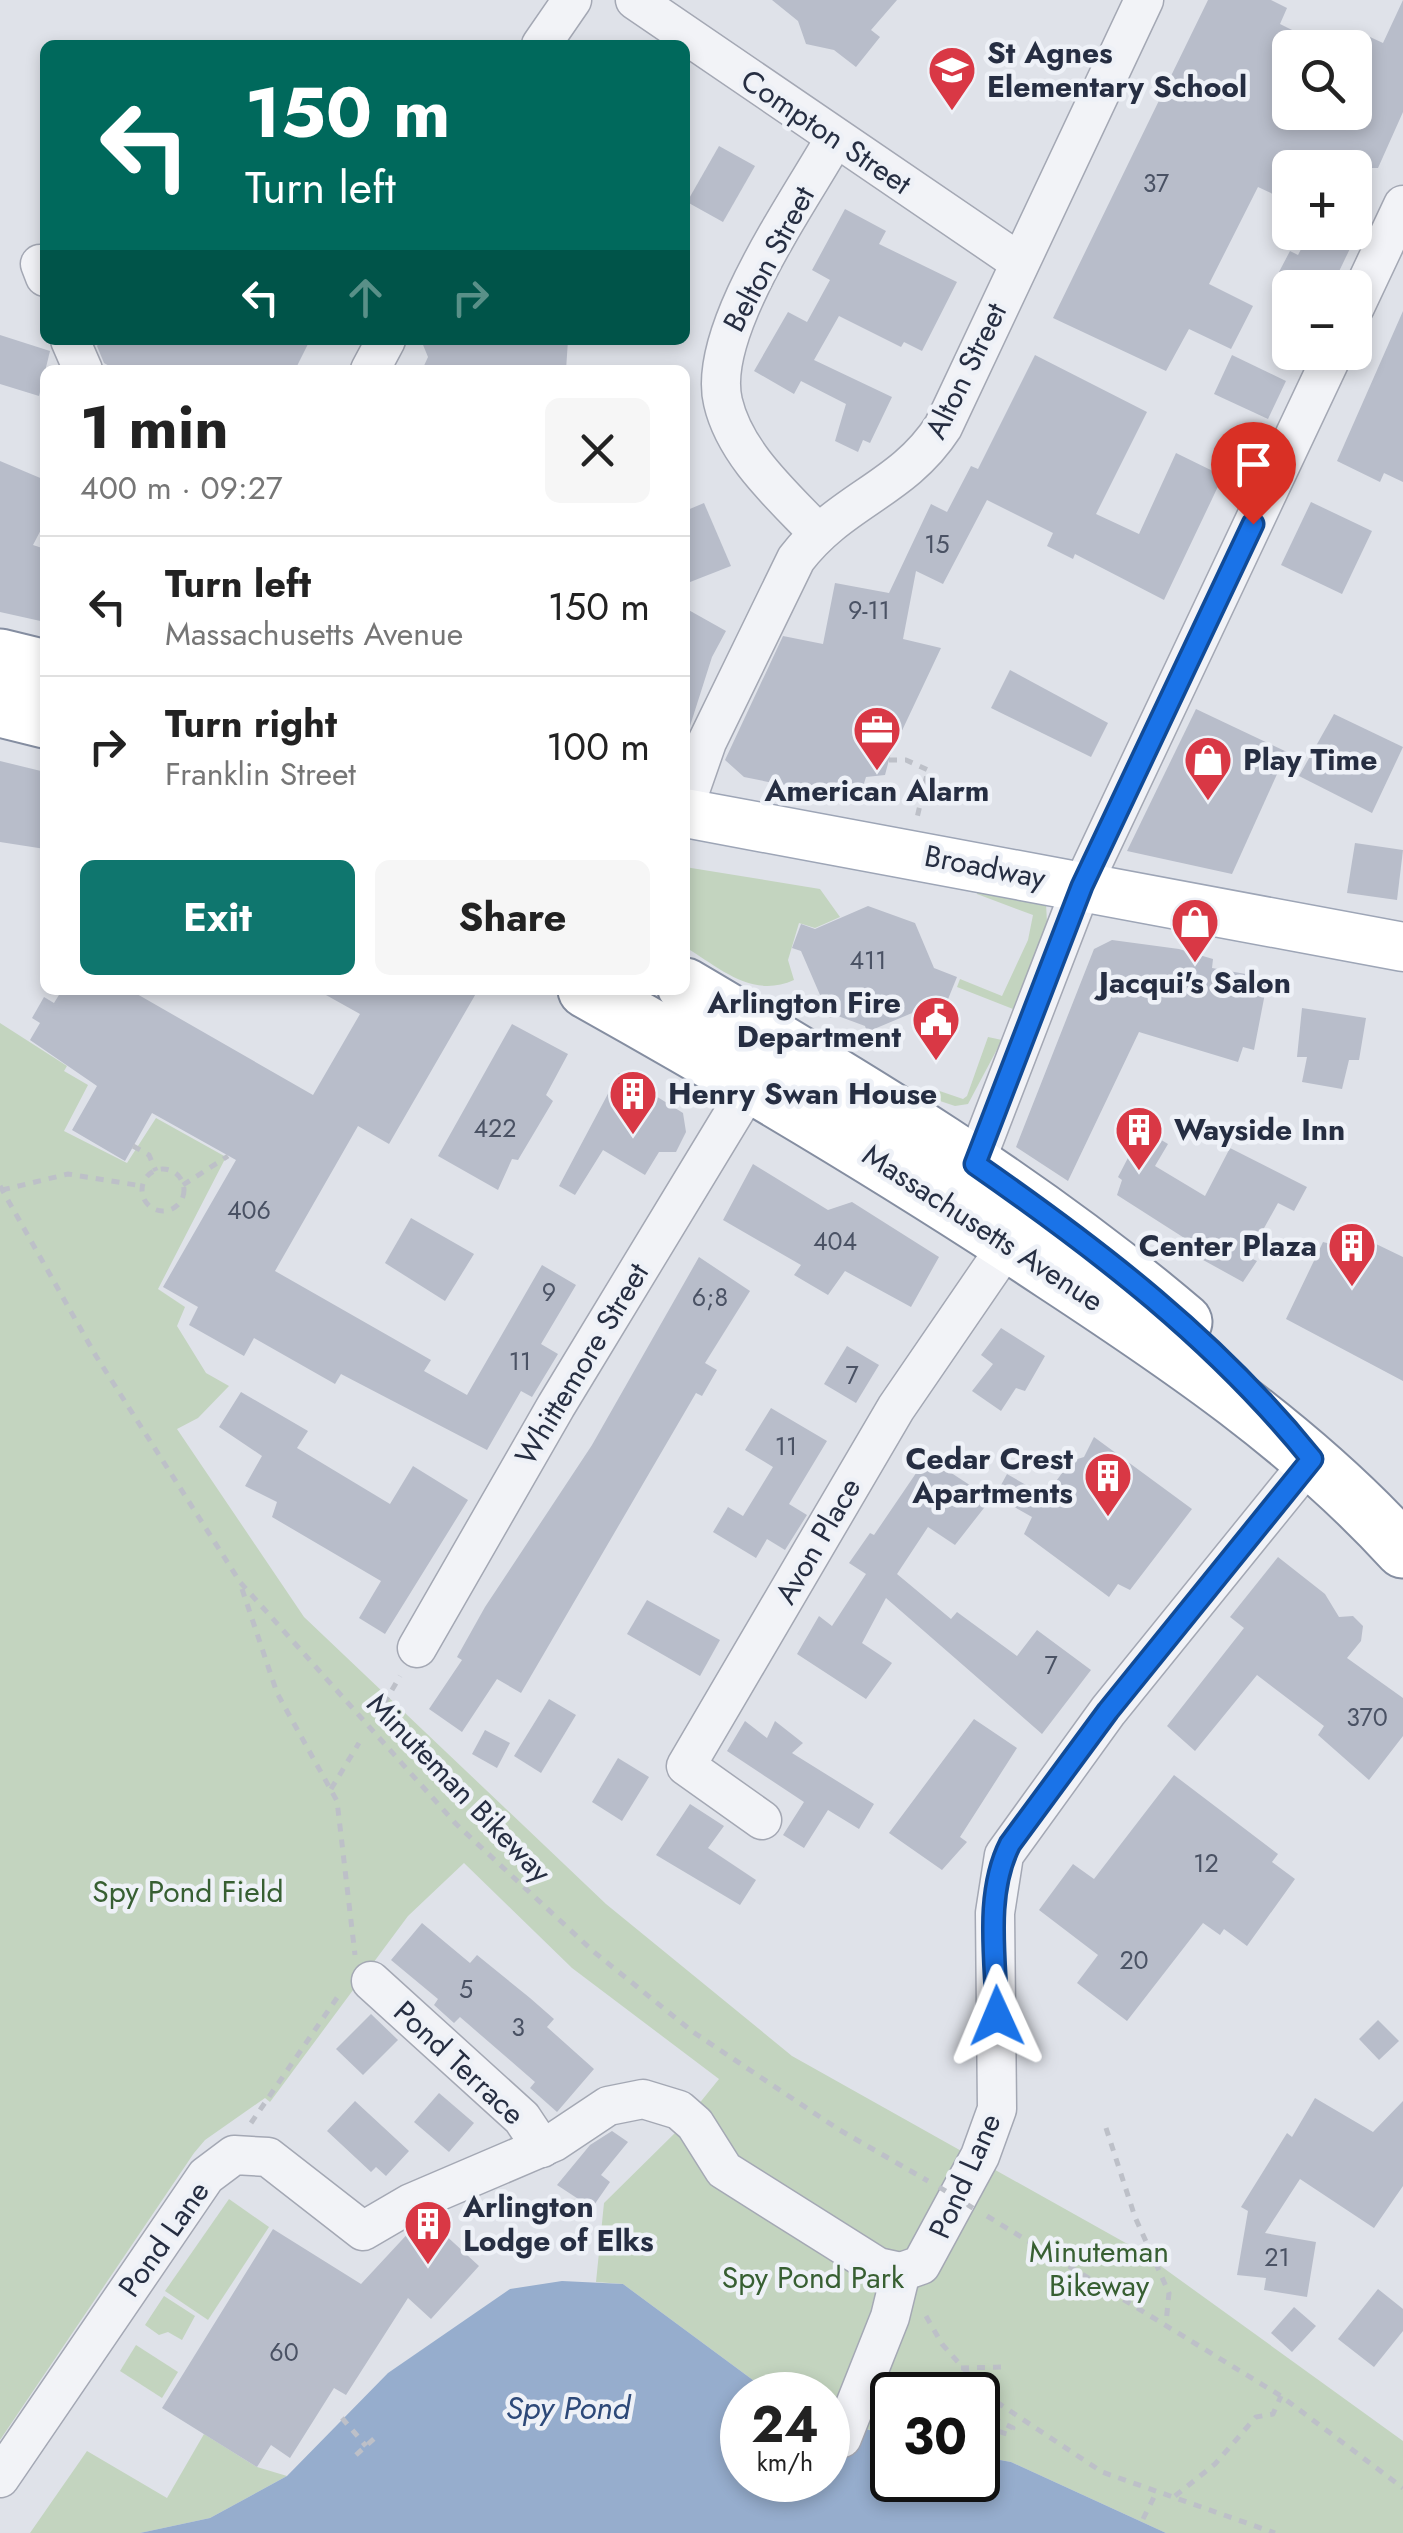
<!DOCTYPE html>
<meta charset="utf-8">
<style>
:root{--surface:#fff;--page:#f6f6f6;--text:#222;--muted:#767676;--line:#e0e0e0;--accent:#0f766e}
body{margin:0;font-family:Jost,sans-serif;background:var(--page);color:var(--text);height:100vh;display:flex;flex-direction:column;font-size:38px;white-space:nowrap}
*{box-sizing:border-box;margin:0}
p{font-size:32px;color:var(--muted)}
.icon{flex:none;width:55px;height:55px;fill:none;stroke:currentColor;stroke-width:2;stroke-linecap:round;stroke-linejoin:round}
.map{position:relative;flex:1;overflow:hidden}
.side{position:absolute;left:40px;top:365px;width:650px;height:630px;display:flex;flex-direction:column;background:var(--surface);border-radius:15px;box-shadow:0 5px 15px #0003}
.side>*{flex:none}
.banner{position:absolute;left:40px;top:40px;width:650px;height:305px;border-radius:15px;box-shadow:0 5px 15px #0003;background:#00695c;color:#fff;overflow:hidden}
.controls{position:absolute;left:1272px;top:30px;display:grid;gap:20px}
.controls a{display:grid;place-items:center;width:100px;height:100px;border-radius:15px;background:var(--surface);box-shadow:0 5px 15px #0003;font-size:50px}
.speed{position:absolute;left:720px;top:2372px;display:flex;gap:20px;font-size:50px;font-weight:700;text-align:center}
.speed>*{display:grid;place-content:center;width:130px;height:130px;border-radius:50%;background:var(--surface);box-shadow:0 5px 15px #0003;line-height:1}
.speed small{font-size:25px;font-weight:400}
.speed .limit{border:5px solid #111;border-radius:15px;background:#fff;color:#111}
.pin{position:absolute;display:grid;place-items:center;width:85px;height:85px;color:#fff;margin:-102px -42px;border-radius:50% 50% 50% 0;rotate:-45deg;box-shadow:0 0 10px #0007}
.pin .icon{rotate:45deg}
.me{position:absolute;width:110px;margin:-55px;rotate:359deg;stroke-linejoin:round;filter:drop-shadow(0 0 8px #0008)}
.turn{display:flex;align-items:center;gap:35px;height:210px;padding:0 40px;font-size:45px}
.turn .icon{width:130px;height:130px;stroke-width:2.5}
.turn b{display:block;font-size:70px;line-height:85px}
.lanes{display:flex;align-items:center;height:95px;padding:0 40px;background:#0003;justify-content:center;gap:50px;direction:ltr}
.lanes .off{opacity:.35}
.round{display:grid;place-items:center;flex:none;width:105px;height:105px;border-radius:15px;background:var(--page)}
.head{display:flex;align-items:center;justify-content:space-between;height:170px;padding:0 40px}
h1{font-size:60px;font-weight:700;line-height:75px}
.action{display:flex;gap:20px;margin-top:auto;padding:20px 40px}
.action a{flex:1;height:115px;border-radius:15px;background:var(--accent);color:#fff;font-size:40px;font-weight:700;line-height:115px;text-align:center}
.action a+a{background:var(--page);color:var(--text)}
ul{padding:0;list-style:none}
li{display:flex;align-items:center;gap:30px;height:140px;padding:0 40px;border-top:2px solid var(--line)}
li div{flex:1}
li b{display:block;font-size:38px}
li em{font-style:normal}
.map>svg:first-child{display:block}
.green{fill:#c3d4bf}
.water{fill:#96adcd}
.building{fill:#b8bdca}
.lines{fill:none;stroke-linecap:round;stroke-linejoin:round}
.minor-casing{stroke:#a4a8b4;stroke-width:41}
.major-casing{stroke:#9da5b6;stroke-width:51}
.highway-casing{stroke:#858ea1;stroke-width:59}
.path{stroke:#bdc0c8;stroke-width:5;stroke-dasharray:8 8;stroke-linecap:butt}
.minor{stroke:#f2f3f7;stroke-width:38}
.major{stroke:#fff;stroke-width:48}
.highway{stroke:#fff;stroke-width:55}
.path-bridge{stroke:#bdc0c8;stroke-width:5;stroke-dasharray:8 8;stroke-linecap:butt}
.route-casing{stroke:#114b97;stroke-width:25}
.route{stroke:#1a73e8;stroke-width:18}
.labels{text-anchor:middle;stroke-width:9;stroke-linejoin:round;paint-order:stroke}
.number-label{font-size:25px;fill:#4a5264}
.poi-label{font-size:30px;font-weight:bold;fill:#262e42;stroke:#eef1f7;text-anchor:start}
.street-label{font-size:30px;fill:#262e42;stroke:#eef1f7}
.park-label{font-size:30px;fill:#375f32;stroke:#eef1f7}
.water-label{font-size:32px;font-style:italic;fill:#2d4979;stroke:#eef1f7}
</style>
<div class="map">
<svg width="1403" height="2533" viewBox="0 0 1403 2533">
<rect width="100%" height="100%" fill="#dfe2e9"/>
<g class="green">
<path d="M685 867 820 889 840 917 815 928 799 923 788 960 794 980C752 999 720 968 685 947Z"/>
<path d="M979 883 1046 903 1047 923 1013 1009 957 987 960 979 1002 996 1028 940 1033 915 977 894Z"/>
<path d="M0 1023 67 1066 64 1071 88 1085 64 1131 127 1163 156 1118 226 1157 158 1289 185 1307 177 1326 206 1373 229 1386 198 1418 177 1429 304 1617 606 1904 792 2056 1140 2251 1403 2441V2533H1166L1011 2462 978 2456V2395H892V2437L867 2429 858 2444 828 2432V2395H773L623 2284 596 2282 604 2203 677 2131 719 2079 572 1968 464 1863 408 1916 270 2102 265 2098 205 2140 194 2153 0 2440Z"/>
<path d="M988 1037 1002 1040 968 1104 955 1106 922 1095 925 1086 963 1099 967 1096Z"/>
<path d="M229 2199 269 2227 208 2320 165 2291Z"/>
<path d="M164 2296 195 2316 182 2340 168 2332 159 2335 145 2325Z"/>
<path d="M136 2345 178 2372 162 2398 120 2371Z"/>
<path d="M204 2434 257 2467 287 2476 210 2518 140 2533H30L87 2451 167 2498Z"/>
</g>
<path class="water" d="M562 2281 623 2284 773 2395H742V2480H828V2432L857 2444 866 2429 892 2437V2480H978V2456L1011 2462 1166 2533H140L210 2518 287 2476 388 2373 510 2289Z"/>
<g class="building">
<path d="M772 0H897L871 30 880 37 856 67 834 50 806 44 798 21Z"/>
<path d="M1208 0H1271L1287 8 1280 24 1328 48H1290V112H1355V30L1383 43 1403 0V112L1378 168H1288L1275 195 1258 187 1209 284 1253 306 1231 349 1189 329 1166 371 1053 318Z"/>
<path d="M719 146 755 166 723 222 687 202Z"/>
<path d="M845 209 886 231 879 244 957 282 922 351 904 342 901 347 839 316 814 360 892 397 870 443 863 440 858 452 835 441 846 404 801 381 794 394 754 371 788 312 807 322 830 280 812 270Z"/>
<path d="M1310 232H1358L1331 288H1310L1279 272 1290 251 1298 255Z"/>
<path d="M1403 311V482L1384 473 1380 482 1337 461Z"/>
<path d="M0 335 50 351 39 396 0 384Z"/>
<path d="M101 340H310L295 370H116L104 363 97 346Z"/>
<path d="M421 340H568L566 370H422L428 357Z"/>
<path d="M1035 355 1147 412 1096 514 1139 534 1176 453 1223 476 1164 600 1075 554 1073 559 1047 546 1053 533 987 500 943 584 916 571 903 639 941 648 890 756 885 775 866 777 861 793 838 796 744 777 725 760 783 636 823 644 835 583 889 593 931 504 947 512 971 466 978 469Z"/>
<path d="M1232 355 1286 381 1268 419 1214 394Z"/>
<path d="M0 461 45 480V522L33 545 45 549V622L0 612Z"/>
<path d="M1311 502 1372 531 1342 594 1281 565Z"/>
<path d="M704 503 731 566 685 584V511Z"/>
<path d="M685 608 726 631 712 657 690 726 685 725Z"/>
<path d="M1010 670 1108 723 1091 757 991 708Z"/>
<path d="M1196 709 1287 752 1232 874 1127 851Z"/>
<path d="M1334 714 1403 747 1372 813 1299 776Z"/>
<path d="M0 761 45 772V849L0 842Z"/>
<path d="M1355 843 1403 850 1397 900 1347 893Z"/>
<path d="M868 906 915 923 934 968 957 977 942 1014 924 1008 867 1032 865 1026 838 1016 830 1018 801 951 792 948 801 924 815 929Z"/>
<path d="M1112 940 1179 949 1213 959 1212 968 1268 978 1254 1050 1243 1047 1238 1062 1139 1032 1068 1181 1016 1147 1094 949Z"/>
<path d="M62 990H130L313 1095 360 1014 317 990H478L389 1144 358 1126 275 1271 431 1360 424 1371 467 1395 542 1265 576 1285 541 1344 558 1354 532 1397 521 1391 487 1450 341 1374 335 1384 254 1338 244 1356 189 1325 198 1307 163 1287 236 1160 152 1113 125 1161 72 1130 97 1086 30 1040 40 1023 32 1018 44 997 54 1003Z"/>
<path d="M1302 1008 1366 1018 1359 1060H1349L1342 1089 1302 1082 1307 1057H1297Z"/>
<path d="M512 1024 568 1054 546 1095 553 1101 518 1160 512 1159 498 1190 438 1156Z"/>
<path d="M619 1073 683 1113 686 1132 676 1152H659L645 1175 603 1150 575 1195 559 1186Z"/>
<path d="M1143 1129 1168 1144 1155 1166 1205 1196 1230 1148 1307 1187 1294 1211 1278 1203 1248 1257 1257 1261 1243 1282 1185 1250 1189 1241 1117 1195 1122 1180 1118 1177Z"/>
<path d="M753 1164 828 1210 852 1202 939 1257 911 1307 845 1271 828 1295 794 1275 801 1265 723 1220Z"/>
<path d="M411 1218 474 1254 445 1301 385 1263Z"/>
<path d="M1345 1229 1403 1257V1381L1286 1319 1323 1242 1339 1246Z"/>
<path d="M699 1257 750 1291 705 1363 717 1370 702 1396 696 1393 521 1693 497 1679 462 1732 429 1709 462 1660 457 1657 485 1607 592 1445Z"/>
<path d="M1001 1328 1045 1356 1025 1391 1016 1388 1001 1411 972 1391 993 1364 981 1355Z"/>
<path d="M847 1346 879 1365 856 1403 824 1384Z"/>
<path d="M241 1392 308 1431 297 1448 390 1504 413 1466 468 1500 385 1634 359 1618 381 1581 272 1517 277 1502 245 1486 262 1456 219 1427Z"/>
<path d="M771 1408 827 1441 789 1504 807 1515 785 1550 767 1539 756 1558 713 1532 728 1507 743 1516 773 1467 745 1450Z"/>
<path d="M1094 1437 1192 1509 1130 1590 1118 1584 1109 1597 1024 1534 1032 1517 995 1496 1007 1474 1045 1496 1071 1461 1084 1457Z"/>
<path d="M927 1457 991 1499 955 1545 928 1527 897 1574 951 1619 957 1612 1017 1656 1037 1630 1091 1670 1042 1734 886 1598 862 1643 892 1663 866 1699 797 1654 819 1616 832 1626 866 1574 849 1563 870 1533 874 1535Z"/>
<path d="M1278 1557 1325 1594 1339 1617 1353 1616 1363 1626 1361 1641 1347 1658 1403 1698V1736L1369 1780 1318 1735 1324 1726 1257 1675 1195 1751 1167 1726 1244 1628 1230 1617Z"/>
<path d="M647 1600 720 1640 700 1676 627 1634Z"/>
<path d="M549 1699 576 1715 541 1773 514 1756Z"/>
<path d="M974 1719 1017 1748 960 1837 967 1842 942 1870 889 1833Z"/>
<path d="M745 1721 767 1738 775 1721 803 1743 792 1753 874 1804 859 1829 828 1810 804 1848 783 1835 804 1802 727 1751Z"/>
<path d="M485 1730 510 1743 497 1768 472 1754Z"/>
<path d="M618 1758 649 1777 622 1821 592 1802Z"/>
<path d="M1174 1775 1278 1854 1272 1862 1295 1879 1247 1946 1224 1929 1220 1935 1203 1923 1127 2021 1077 1983 1098 1955 1039 1910 1073 1864 1094 1879Z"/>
<path d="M690 1804 724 1826 708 1848 756 1880 740 1905 656 1855Z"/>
<path d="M422 1923 470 1963 477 1955 530 1998 554 2019 547 2027 594 2069 557 2112 530 2088 535 2082 460 2017 454 2023 434 2005 438 1999 391 1960Z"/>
<path d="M371 2014 398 2040 363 2075 336 2049Z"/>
<path d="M1378 2020 1399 2041 1379 2060 1359 2039Z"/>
<path d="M439 2093 474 2123 449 2152 414 2122Z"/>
<path d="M1315 2098 1373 2132 1403 2101V2186L1374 2228 1300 2179 1265 2233 1316 2242 1307 2297 1264 2290 1266 2278 1237 2275 1248 2211 1241 2207 1287 2133 1292 2137Z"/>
<path d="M355 2101 409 2151 386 2176 376 2167 371 2172 327 2131Z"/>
<path d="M612 2131 628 2142 601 2175 610 2182 592 2208 557 2185 590 2145Z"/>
<path d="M429 2220 479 2266 431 2319 408 2298 346 2395 334 2388 290 2458 271 2445 257 2467 162 2408 273 2229 361 2284 413 2228Z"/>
<path d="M1378 2289 1403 2309V2331L1374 2367 1338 2339Z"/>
<path d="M1294 2307 1316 2326 1292 2352 1271 2333Z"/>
</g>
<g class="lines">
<g class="minor-casing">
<g id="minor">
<path d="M635 0 1019 262"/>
<path d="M541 45 572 0"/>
<path d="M40 264 45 277"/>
<path d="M1355 307 1403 205"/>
<path d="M70 340 83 370"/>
<path d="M370 370 386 340"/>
<path d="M817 532C782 495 735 454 723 402 706 332 799 202 835 138"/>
<path d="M685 805 707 742 796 559C842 499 902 490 943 427L1144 0"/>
<path d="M967 1184 1082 886 1334 352"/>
<path d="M417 1648 556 1406 752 1083"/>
<path d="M762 1820 686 1766 896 1408 1009 1243"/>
<path d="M371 1981 522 2118 542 2148"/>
<path d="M842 2438 890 2317 901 2272"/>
<path d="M0 2478 206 2176 234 2155 268 2157 363 2231 411 2203 554 2142 608 2106 643 2099 679 2110 695 2124 724 2170 878 2267 901 2272 921 2265 980 2156 997 2109 995 1913 1004 1855 1108 1711 1312 1459"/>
</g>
</g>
<g class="major-casing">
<path id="major" d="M685 813 1403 947"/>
</g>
<g class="highway-casing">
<g id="highway">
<path d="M0 657 45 668"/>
<path d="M0 709 45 720"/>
<path d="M685 986C858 1088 1031 1191 1184 1322"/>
<path d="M586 990C745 1079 901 1172 1053 1273 1178 1355 1302 1439 1403 1550"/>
</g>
</g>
<g class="path">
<path d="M889 760H906L928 770 917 818"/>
<path d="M133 1146 149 1155 156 1171"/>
<circle cx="163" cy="1190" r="21"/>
<path d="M183 1185 228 1156"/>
<path d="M0 1186 96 1356 240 1582 456 1824 594 1952 693 2032 838 2129 928 2181"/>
<path d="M2 1190 68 1174 142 1186"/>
<path d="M242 1589 277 1693 337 1801 355 1955"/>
<path d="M384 1704 400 1676"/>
<path d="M331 1789 359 1743"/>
<path d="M251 2123 341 1992"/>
<path d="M1106 2128 1135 2217 1169 2293 1166 2323"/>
<path d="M987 2216 1281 2396 1403 2488"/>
<path d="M926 2316 942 2344 989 2397 1102 2472 1275 2533"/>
<path d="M961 2368 1002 2367"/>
<path d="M965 2395 971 2379"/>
<path d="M978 2411 1013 2428 1007 2434 978 2425"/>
<path d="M342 2418 366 2446"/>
<path d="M356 2455 377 2436"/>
<path d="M1175 2496 1215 2464 1256 2417 1273 2414 1281 2396"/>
<path d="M1143 2519 1157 2491"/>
</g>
<use href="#minor" class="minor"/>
<use href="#major" class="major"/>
<use href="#highway" class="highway"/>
<path class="path-bridge" d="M939 2187 976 2210"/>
</g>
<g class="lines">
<g class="route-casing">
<path id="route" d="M997 2016C996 1961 984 1895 1010 1844L1108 1711 1312 1459C1216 1340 1100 1251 975 1164L1082 886 1253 524"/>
</g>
<use href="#route" class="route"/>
</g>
<defs>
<g id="school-pin" transform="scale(2.5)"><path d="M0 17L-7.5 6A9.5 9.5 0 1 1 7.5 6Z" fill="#d93845" stroke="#eef1f7"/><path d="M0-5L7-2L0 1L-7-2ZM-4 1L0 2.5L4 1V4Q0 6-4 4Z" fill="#fff"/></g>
<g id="office-pin" transform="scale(2.5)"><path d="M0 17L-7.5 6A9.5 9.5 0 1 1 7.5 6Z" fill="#d93845" stroke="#eef1f7"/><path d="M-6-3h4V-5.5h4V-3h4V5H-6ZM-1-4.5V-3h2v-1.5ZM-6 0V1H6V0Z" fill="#fff"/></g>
<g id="shop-pin" transform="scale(2.5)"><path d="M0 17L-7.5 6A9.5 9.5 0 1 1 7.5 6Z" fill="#d93845" stroke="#eef1f7"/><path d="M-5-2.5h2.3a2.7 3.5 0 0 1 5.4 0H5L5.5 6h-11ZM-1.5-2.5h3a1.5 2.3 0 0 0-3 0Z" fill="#fff"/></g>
<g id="civic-pin" transform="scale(2.5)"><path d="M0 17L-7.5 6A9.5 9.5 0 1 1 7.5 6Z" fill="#d93845" stroke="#eef1f7"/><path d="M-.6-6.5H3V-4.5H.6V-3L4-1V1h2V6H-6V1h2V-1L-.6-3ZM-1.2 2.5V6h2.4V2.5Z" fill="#fff"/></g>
<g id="building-pin" transform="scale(2.5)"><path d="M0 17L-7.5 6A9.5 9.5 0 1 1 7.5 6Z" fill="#d93845" stroke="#eef1f7"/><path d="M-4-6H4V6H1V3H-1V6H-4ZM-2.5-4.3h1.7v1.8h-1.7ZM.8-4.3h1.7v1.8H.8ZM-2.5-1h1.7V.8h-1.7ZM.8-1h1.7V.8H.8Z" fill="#fff"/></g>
</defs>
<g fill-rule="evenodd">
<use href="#school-pin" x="952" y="70"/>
<use href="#office-pin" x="877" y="730"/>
<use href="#shop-pin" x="1208" y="760"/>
<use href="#shop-pin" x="1195" y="922"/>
<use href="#civic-pin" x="936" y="1020"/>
<use href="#building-pin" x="633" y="1094"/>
<use href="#building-pin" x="1139" y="1130"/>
<use href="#building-pin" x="1352" y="1246"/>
<use href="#building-pin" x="1108" y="1476"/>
<use href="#building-pin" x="428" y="2224"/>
</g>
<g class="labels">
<g class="number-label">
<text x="1156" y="192">37</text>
<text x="937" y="553">15</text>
<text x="869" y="619">9-11</text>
<text x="868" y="969">411</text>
<text x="495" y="1137">422</text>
<text x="249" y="1219">406</text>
<text x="835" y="1250">404</text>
<text x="549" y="1301">9</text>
<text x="710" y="1306">6;8</text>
<text x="520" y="1370">11</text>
<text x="852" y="1384">7</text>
<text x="786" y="1455">11</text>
<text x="1051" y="1674">7</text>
<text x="1367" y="1726">370</text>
<text x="1206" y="1872">12</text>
<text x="1134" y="1969">20</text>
<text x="466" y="1998">5</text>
<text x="518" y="2036">3</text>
<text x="1277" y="2266">21</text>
<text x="284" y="2361">60</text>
</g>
<g class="poi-label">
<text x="987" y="63">St Agnes<tspan x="987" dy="34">Elementary School</tspan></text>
<text x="1243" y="770">Play Time</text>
<text x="877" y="801" text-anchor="middle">American Alarm</text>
<text x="1195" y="993" text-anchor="middle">Jacqui's Salon</text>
<text x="901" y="1013" text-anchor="end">Arlington Fire<tspan x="901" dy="34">Department</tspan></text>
<text x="668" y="1104">Henry Swan House</text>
<text x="1174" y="1140">Wayside Inn</text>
<text x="1317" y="1256" text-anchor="end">Center Plaza</text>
<text x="1073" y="1469" text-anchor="end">Cedar Crest<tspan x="1073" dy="34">Apartments</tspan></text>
<text x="463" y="2217">Arlington<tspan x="463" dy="34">Lodge of Elks</tspan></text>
</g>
<g class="street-label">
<text transform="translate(826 132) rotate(34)" y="10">Compton Street</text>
<text transform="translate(769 259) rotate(-62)" y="10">Belton Street</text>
<text transform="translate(966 371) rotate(-64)" y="10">Alton Street</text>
<text transform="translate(985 867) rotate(11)" y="10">Broadway</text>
<text transform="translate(983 1228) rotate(33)" y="10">Massachusetts Avenue</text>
<text transform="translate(582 1364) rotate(-59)" y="10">Whittemore Street</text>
<text transform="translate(818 1541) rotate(-60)" y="10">Avon Place</text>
<text transform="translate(459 1788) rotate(46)" y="10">Minuteman Bikeway</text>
<text transform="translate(459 2063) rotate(43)" y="10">Pond Terrace</text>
<text transform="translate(965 2176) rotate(-66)" y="10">Pond Lane</text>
<text transform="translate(164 2239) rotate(-55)" y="10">Pond Lane</text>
</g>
<g class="park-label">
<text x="188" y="1902">Spy Pond Field</text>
<text x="1099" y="2262">Minuteman<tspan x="1099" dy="34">Bikeway</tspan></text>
<text x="813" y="2288">Spy Pond Park</text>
</g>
<g class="water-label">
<text x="568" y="2419">Spy Pond</text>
</g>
</g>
</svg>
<div class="controls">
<a><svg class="icon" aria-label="search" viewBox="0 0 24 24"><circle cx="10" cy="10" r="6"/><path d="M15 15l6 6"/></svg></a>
<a>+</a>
<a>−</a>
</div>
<div class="speed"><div>24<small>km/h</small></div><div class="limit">30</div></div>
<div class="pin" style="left:1253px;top:524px;background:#d93025"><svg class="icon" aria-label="arrive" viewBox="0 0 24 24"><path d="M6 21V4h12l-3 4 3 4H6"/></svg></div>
<svg class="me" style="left:997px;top:2016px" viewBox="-20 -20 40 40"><path d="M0-17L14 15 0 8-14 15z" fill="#1a73e8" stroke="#fff" stroke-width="4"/></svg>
<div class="banner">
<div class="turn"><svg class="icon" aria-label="left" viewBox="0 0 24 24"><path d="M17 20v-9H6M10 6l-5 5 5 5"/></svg><div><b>150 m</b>Turn left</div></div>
<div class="lanes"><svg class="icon" aria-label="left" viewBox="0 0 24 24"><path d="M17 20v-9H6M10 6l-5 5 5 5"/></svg><svg class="icon off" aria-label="ahead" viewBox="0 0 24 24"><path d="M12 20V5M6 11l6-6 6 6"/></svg><svg class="icon off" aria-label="right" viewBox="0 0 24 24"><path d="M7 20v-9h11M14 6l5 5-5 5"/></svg></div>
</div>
<section class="side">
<div class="head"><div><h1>1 min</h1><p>400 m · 09:27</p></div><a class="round"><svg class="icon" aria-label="close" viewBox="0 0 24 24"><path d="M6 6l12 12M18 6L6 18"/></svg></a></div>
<ul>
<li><svg class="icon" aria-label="left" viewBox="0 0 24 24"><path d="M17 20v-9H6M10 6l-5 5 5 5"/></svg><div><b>Turn left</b><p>Massachusetts Avenue</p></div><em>150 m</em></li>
<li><svg class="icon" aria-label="right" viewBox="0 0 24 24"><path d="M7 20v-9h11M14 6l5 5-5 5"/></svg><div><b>Turn right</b><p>Franklin Street</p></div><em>100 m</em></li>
</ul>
<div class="action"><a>Exit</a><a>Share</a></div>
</section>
</div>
